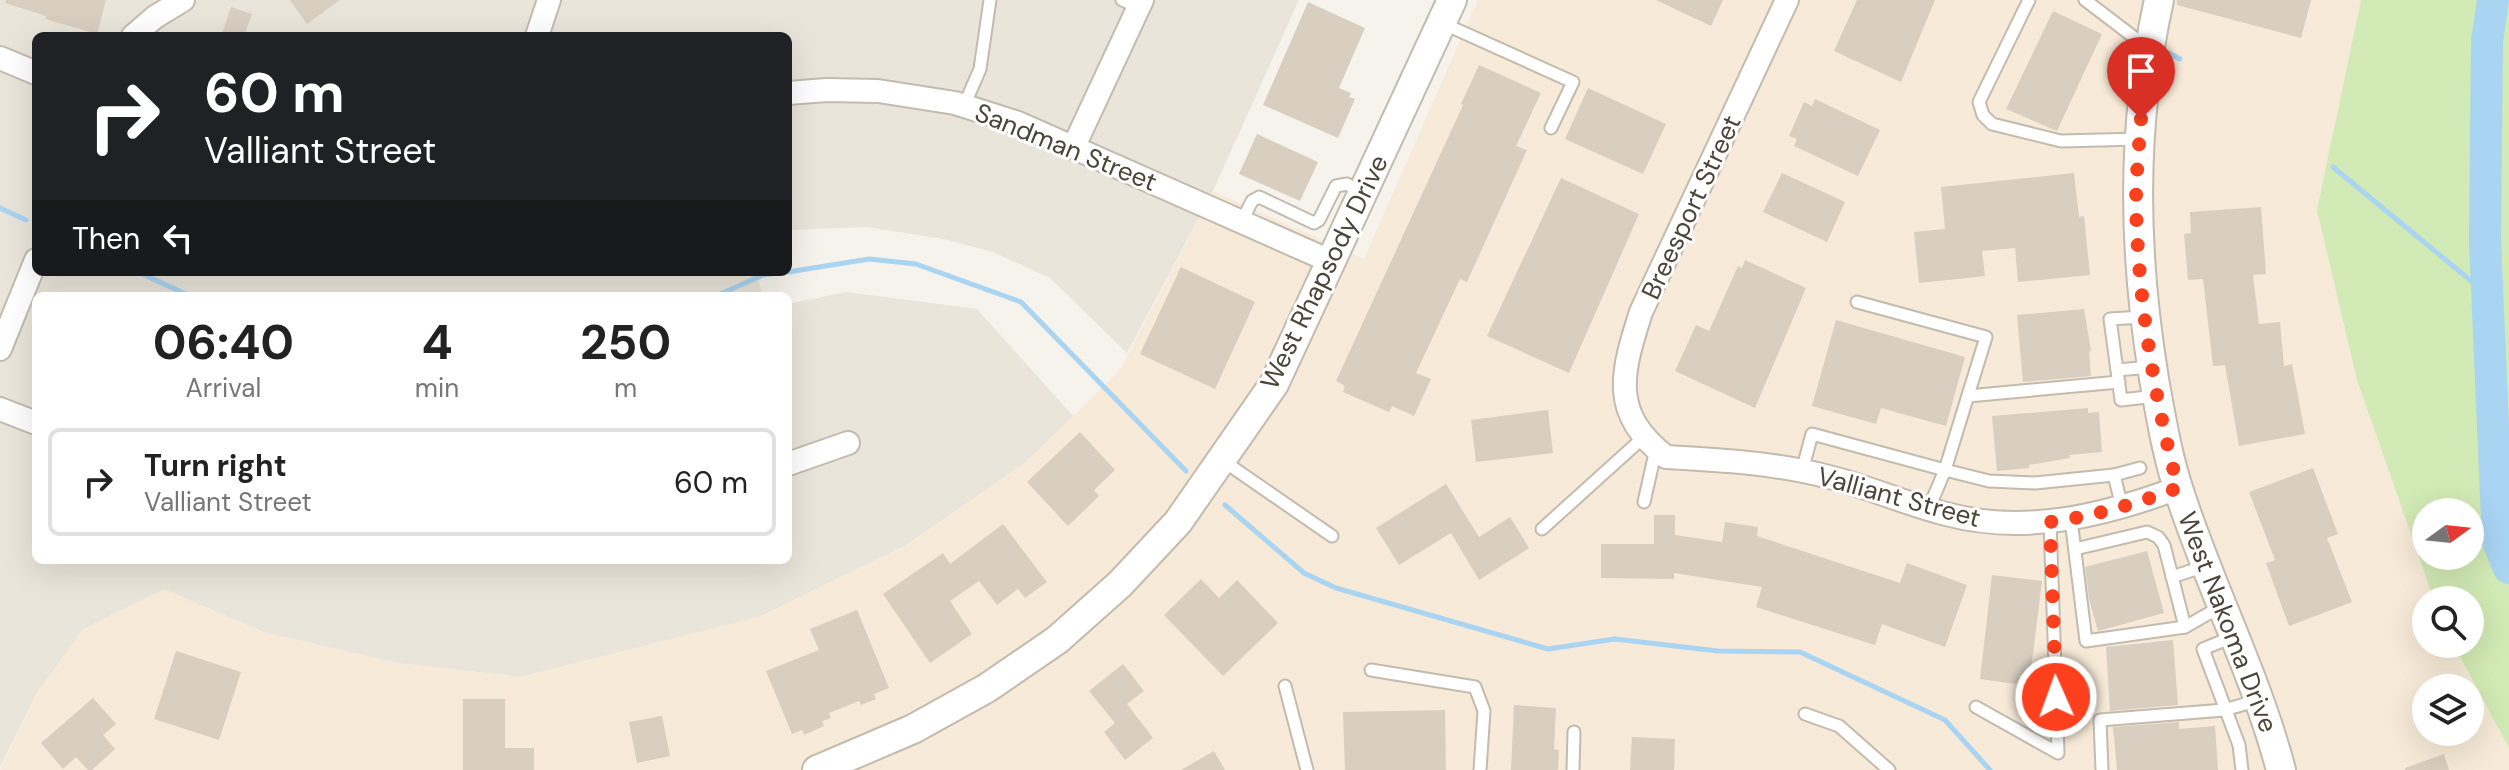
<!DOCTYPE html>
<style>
:root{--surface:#fff;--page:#f6f6f6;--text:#222;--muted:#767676;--line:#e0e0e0}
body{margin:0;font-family:"DM Sans",sans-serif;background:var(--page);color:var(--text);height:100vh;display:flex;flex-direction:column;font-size:30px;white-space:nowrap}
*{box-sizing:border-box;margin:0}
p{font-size:26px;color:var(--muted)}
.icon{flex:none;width:44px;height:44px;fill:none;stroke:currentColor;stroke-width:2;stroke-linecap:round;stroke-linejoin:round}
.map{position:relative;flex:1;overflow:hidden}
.side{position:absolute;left:32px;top:292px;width:760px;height:272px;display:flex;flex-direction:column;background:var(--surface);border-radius:12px;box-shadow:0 8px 32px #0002}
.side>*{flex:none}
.hud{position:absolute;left:32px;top:32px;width:760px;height:244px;border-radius:12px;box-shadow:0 8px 32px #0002;background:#202124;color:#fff;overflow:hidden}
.needle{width:52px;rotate:75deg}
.tools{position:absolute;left:2412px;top:498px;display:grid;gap:16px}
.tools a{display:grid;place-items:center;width:72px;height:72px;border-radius:50%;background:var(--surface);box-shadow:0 8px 32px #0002;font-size:40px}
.pin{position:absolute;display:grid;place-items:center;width:68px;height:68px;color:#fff;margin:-82px -34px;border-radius:50% 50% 50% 0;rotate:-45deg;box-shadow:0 0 8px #0007}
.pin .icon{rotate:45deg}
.me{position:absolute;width:88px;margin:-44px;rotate:358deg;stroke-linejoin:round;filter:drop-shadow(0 0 6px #0008)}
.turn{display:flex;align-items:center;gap:28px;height:168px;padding:0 40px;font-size:36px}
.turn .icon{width:104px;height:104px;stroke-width:2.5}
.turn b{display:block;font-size:56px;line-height:68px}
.then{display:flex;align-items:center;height:76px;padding:0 40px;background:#0003;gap:16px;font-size:30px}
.eta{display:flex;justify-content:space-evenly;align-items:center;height:136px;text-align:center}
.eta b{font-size:48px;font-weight:700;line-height:56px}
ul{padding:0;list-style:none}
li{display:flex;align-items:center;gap:24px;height:108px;margin:0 16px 12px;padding:0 24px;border:4px solid var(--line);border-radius:12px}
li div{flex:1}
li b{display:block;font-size:30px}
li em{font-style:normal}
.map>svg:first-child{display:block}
.residential{fill:#eae5da}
.commercial{fill:#f7ead8;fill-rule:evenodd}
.green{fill:#d2eab5;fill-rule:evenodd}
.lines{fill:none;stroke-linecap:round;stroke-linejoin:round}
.stream{stroke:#a9d4f2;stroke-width:5}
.river{stroke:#a9d4f2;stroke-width:32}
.building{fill:#d8cfc1}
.service-casing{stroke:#c2bbae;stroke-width:15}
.minor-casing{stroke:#c2bbae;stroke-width:26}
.tertiary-casing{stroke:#c2bbae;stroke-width:32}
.service{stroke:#fff;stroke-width:11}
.minor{stroke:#fff;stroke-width:22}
.tertiary{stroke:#fff;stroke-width:28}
.route{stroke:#fc3f1d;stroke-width:14;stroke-dasharray:0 25.2}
.labels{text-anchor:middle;stroke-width:6;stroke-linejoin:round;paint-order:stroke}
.street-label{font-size:26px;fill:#4b4439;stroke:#fff}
</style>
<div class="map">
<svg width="2509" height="770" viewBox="0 0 2509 770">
<rect width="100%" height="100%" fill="#f6f3ec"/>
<path class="residential" d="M0 0H1299L1213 191 1127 353 1050 278 993 252 943 239 867 227 788 230V36H36V272H756L763 296H36V560H788V304L846 292 977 309 1073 416 1025 463 906 545 759 617 520 677 397 663 263 632 164 589 38 691 0 767Z"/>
<path class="commercial" d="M1478 0H2361L2318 210 2357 380 2434 600H2426V644H2453L2509 748V770H0L38 691 83 629 164 589 263 632 397 663 520 677 759 617 906 545 1025 463 1120 370 1213 191 1364 259ZM2426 688H2470V732H2426Z"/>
<path class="green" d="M2361 0H2509V748L2453 644H2470V600H2434L2357 380 2317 210ZM2426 512H2470V556H2426Z"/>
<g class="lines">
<g class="stream">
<path d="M2169 53 2180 59"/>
<path d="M2333 167 2487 294"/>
<path d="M0 208 26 220"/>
<path d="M138 272 190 296"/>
<path d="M788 272 869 259 916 264 1021 302 1186 471"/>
<path d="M716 296 763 275 785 272"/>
<path d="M1225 505 1304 573 1336 588 1548 649 1615 639 1718 651 1800 652 1945 720 1990 770"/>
</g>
<path class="river" d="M2493 0 2487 41 2485 241 2498 542 2509 568"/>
</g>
<g class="building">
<path d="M6 0H106L97 34 45 19 46 16 5 3Z"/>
<path d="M290 0H340L307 24Z"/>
<path d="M1656 0H1723L1711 26Z"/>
<path d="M1857 0H1935L1901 82 1834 51Z"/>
<path d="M2177 0H2311L2301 38 2177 5Z"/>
<path d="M1308 2 1365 28 1339 88 1351 93 1349 97 1355 99 1338 138 1263 105Z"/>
<path d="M231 7 252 14 244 36H221Z"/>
<path d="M2053 11 2102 34 2057 131 2006 109Z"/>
<path d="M1479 65 1541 93 1516 146 1527 150 1467 282 1460 279 1416 373 1431 379 1414 416 1392 406 1389 412 1343 392 1345 386 1336 381 1463 105 1461 104Z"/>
<path d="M1588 88 1666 124 1643 174 1565 139Z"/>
<path d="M1815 99 1880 130 1858 176 1794 146 1797 139 1789 136 1804 102 1812 106Z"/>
<path d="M1257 134 1318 162 1300 201 1239 174Z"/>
<path d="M1782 173 1845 202 1827 242 1763 212Z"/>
<path d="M2074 173 2079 217 2084 216 2090 275 2018 282 2015 248 1982 251 1985 276 1919 283 1914 232 1945 229 1941 187Z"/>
<path d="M1561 178 1639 214 1569 373 1487 336Z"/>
<path d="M2261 207 2266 274 2253 275 2259 324 2280 322 2284 366 2292 364 2305 434 2239 446 2225 365 2213 366 2203 279 2188 280 2184 234 2191 233 2190 212Z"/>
<path d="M1745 260 1806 288 1755 408 1675 371 1696 325 1709 331 1738 266 1742 268Z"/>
<path d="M1181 267 1255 302 1215 389 1140 354Z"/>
<path d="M2084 309 2091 351 2089 352 2091 376 2023 382 2017 315Z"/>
<path d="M1836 320 1965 357 1946 426 1881 408 1876 424 1812 406Z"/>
<path d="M2088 408V413L2099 412 2102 452 2069 455 2070 458 2029 465V468L1997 471 1992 416Z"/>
<path d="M1548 410 1553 453 1476 462 1471 420Z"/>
<path d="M1080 432 1115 470 1094 490 1099 496 1068 526 1027 482Z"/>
<path d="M2313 468 2338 534 2327 538 2352 602 2289 626 2266 563 2275 560 2249 492Z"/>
<path d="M1446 484 1479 537 1510 517 1529 548 1479 580 1451 533 1399 565 1376 528Z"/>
<path d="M1654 515H1675V535L1722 542 1725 522 1758 527 1757 536 1900 583 1907 563 1967 585 1945 647 1882 624 1875 645 1756 607 1762 587 1674 573V579L1601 578V544H1654Z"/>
<path d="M1003 524 1047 582 1025 598 1018 589 997 605 979 581 950 601 972 634 930 663 883 594 943 553 950 564Z"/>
<path d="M2147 551 2164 613 2098 631 2089 599 2085 567Z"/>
<path d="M1992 575 2042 581 2029 686 1980 679Z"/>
<path d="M1201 579 1219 598 1237 580 1278 623 1223 676 1164 615Z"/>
<path d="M857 610 889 688 874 694 876 699 861 705 859 701 829 713 831 718 822 721 824 726 804 735 802 730 792 734 766 671 819 650 810 629Z"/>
<path d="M2173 640 2178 705 2110 711 2106 647Z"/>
<path d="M176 651 241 672 219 740 154 719Z"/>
<path d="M1123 664 1144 691 1127 704 1153 738 1125 760 1104 732 1115 723 1089 691Z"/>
<path d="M93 698 116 724 103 735 115 749 92 770H88L76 757 63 769 41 743Z"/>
<path d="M463 699H505V748H534V770H463Z"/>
<path d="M1514 705 1556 708 1554 749 1559 750 1558 770H1511Z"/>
<path d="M1445 710 1446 770H1345L1343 712Z"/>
<path d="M662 716 670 756 637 763 629 722Z"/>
<path d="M2179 722V729L2215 726 2218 770H2117L2113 727Z"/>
<path d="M1632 737 1675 739 1674 770H1630Z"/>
<path d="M1214 751 1225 770H1181Z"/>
<path d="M2444 754 2449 770H2405V768Z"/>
</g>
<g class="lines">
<g class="service-casing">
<g id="service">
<path d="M1122 0 1138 7"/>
<path d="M2029 0 1979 102 1983 115 1992 124 2061 141 2139 139"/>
<path d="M2085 0 2148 48"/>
<path d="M1442 23 1573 82 1551 128"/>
<path d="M964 106 980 69 990 0"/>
<path d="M1242 221 1252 201 1259 197 1314 223 1319 220 1336 186 1347 184 1362 193"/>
<path d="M1857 302 1986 337 1945 470 1989 481 2035 483 2114 475"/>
<path d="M2143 317 2110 319 2121 400 2156 396"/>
<path d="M2117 370 2152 367"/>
<path d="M1968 396 2119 382"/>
<path d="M1222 460 1332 536"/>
<path d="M1802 471 1812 434 1945 470 1929 508"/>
<path d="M1644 502 1656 449"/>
<path d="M2122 507 2114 475 2140 468"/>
<path d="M2071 519 2086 641 2185 627 2220 607"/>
<path d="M1542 529 1645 436"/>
<path d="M2075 549 2147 532 2158 537 2164 545 2185 627"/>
<path d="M2172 577 2205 566"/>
<path d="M2232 637 2203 649 2239 745 2242 770"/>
<path d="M1371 670 1475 687 1484 711 1480 770"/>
<path d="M1285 686 1307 770"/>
<path d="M1976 707 2058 753 2050 522"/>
<path d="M1805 714 1839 726 1889 770"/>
<path d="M1573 770 1574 732"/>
<path d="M2102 770 2100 720 2224 710 2259 700"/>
</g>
</g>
<g class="minor-casing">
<g id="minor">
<path d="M1787 0 1641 312C1622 372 1609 413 1666 457 1722 460 1775 463 1829 477 1869 487 1906 504 1946 514 2025 535 2103 516 2178 488"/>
<path d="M133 36 155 17 183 0"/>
<path d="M537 36 549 0"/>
<path d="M0 58 36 73"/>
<path d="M788 93 827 90 878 91 955 103 1018 123 1330 261"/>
<path d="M1074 146 1142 0"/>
<path d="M0 349 36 260"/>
<path d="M0 409 36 423"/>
<path d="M788 464 848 443"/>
</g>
</g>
<g class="tertiary-casing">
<g id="tertiary">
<path d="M2159 0C2131 127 2133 251 2154 379 2161 417 2167 455 2179 491 2209 585 2256 675 2281 770"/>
<path d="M817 770 913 729 987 688 1057 640 1120 584 1178 522 1274 384 1452 0"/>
</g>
</g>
<use href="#service" class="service"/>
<use href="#minor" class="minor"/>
<use href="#tertiary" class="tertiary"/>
</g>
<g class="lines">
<path class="route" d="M2056 697 2050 522C2095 516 2135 504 2178 488 2154 395 2138 300 2136 204 2136 176 2139 147 2141 119"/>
</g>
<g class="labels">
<g class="street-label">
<text transform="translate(1066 147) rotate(22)" y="9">Sandman Street</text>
<text transform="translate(1691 207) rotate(-65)" y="9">Breesport Street</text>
<text transform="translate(1324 272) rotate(-64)" y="9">West Rhapsody Drive</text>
<text transform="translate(1899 497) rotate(15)" y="9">Valliant Street</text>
<text transform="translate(2228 622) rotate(69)" y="9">West Nakoma Drive</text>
</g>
</g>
</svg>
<div class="tools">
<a><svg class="needle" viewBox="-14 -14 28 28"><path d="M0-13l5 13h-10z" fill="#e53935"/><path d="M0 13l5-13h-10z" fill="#767676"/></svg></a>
<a><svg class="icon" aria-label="search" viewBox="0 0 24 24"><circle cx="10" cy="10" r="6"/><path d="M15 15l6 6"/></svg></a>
<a><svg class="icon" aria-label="layers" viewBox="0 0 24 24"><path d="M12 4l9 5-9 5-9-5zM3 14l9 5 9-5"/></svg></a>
</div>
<div class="pin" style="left:2141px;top:119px;background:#d93025"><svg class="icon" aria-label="arrive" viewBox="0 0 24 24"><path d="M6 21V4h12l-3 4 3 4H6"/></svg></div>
<svg class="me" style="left:2056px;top:697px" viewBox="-20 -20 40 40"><circle r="17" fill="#fc3f1d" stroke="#fff" stroke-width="3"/><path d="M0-11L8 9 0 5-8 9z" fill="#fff"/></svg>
<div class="hud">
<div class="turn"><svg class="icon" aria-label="right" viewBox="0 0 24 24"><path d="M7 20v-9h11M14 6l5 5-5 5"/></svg><div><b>60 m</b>Valliant Street</div></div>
<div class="then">Then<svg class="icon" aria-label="left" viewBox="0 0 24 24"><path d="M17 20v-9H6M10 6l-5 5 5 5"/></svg></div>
</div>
<section class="side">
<div class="eta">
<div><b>06:40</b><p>Arrival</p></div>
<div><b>4</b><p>min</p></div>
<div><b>250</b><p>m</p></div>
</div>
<ul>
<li><svg class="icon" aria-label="right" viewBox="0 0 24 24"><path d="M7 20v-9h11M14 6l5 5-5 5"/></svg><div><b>Turn right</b><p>Valliant Street</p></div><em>60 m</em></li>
</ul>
</section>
</div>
